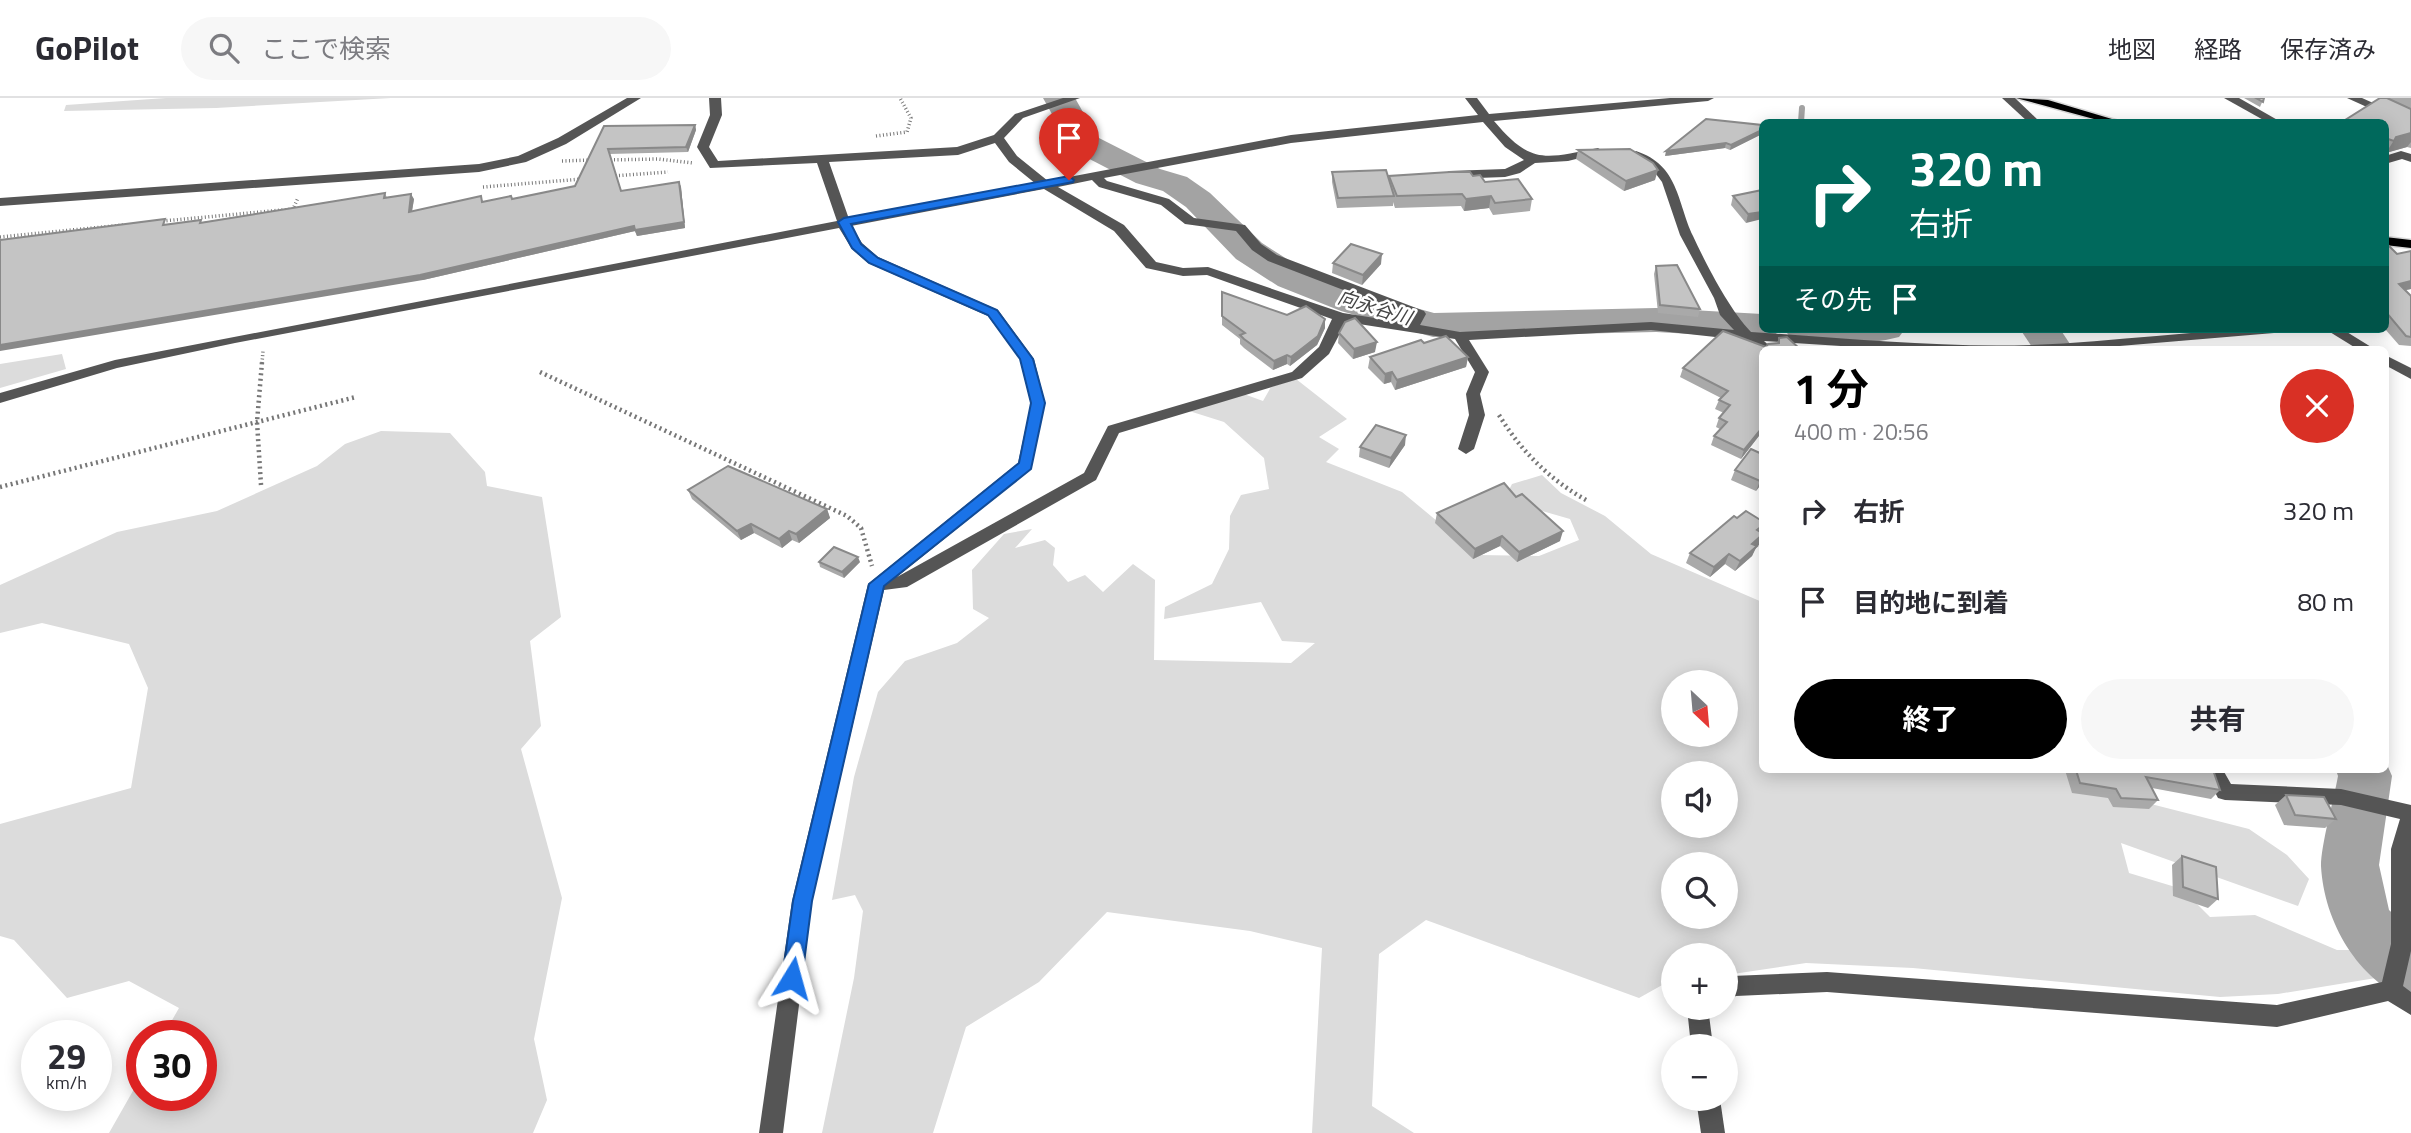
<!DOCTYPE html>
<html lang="ja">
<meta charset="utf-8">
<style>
:root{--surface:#fff;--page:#f7f7f7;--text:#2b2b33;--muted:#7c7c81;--line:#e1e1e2;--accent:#000}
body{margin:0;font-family:"Titillium Web","Noto Sans JP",sans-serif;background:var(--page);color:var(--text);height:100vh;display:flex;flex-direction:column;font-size:26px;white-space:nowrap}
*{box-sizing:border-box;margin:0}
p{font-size:23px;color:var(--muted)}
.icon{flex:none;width:38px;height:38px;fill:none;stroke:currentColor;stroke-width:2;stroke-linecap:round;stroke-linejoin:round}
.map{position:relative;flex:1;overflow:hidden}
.details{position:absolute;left:1759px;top:248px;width:630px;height:427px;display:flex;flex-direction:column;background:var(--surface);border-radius:10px;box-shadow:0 4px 18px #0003}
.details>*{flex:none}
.top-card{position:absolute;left:1759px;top:21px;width:630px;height:214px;border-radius:10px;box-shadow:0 4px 18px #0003;background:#00695c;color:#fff;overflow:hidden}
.needle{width:46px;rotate:154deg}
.controls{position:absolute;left:1661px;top:572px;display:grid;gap:14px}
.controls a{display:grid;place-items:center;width:77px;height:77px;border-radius:50%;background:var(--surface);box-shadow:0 4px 18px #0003;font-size:35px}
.speed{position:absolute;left:21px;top:922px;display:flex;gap:14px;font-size:35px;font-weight:700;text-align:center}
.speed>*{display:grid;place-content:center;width:91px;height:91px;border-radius:50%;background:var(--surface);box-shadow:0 4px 18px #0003;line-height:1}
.speed small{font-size:18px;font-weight:400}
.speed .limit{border:10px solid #d22;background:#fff;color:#111}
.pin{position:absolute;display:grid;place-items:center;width:60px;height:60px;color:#fff;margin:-72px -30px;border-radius:50% 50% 50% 0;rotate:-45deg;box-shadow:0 0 7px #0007}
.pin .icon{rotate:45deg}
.me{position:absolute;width:77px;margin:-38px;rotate:8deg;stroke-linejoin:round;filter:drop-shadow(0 0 5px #0008)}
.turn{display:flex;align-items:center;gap:24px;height:147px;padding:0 35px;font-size:32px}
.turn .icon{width:91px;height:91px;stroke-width:2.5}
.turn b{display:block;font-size:49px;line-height:60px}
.then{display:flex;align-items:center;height:66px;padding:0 35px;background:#0003;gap:14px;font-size:26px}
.round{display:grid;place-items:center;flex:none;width:74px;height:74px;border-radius:37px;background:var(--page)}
.summary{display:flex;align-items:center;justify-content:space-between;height:119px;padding:0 35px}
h1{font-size:42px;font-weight:700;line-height:52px;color:var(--accent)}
.button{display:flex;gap:14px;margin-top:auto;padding:14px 35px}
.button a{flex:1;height:80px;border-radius:42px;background:var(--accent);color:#fff;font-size:28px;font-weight:700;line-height:80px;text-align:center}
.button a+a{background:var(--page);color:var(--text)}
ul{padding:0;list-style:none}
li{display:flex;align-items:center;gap:21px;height:91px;padding:0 35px}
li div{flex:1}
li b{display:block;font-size:26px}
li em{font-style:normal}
header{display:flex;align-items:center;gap:42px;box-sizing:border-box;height:98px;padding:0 35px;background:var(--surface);border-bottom:2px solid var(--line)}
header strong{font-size:33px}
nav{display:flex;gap:38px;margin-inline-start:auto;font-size:24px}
.search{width:490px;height:63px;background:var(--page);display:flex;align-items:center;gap:18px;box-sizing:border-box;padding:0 24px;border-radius:38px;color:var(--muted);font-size:26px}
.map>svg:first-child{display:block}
.green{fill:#dcdcdc;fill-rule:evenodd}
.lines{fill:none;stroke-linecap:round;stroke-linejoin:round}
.stream{stroke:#a3a3a3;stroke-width:6}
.river{fill:#a3a3a3;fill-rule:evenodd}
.major-casing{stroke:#dbdbdb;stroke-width:3}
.path-far1{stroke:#777;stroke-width:3.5;stroke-dasharray:1 2.5;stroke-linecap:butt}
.path{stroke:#777;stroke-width:4.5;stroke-dasharray:2 3.5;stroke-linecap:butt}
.minor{fill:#555;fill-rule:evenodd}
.major{fill:#000;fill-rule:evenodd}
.wall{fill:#a9a9a9}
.shaded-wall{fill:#898989}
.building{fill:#c4c4c4;stroke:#898989;stroke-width:2}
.route{fill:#1a73e8;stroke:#114b97;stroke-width:2}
.labels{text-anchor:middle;stroke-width:5;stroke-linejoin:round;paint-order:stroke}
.far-water-label{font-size:19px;font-style:italic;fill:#444;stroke:#fff}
</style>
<header>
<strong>GoPilot</strong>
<div class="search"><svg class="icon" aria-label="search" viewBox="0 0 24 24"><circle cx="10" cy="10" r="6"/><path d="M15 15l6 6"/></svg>ここで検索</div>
<nav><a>地図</a><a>経路</a><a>保存済み</a></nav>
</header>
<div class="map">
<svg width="2411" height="1035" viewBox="0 0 2411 1035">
<rect width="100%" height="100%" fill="#fff"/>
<g class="green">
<path d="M166 0H391L216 10 64 13 66 7Z"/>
<path d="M62 256 66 271 0 290V266Z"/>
<path d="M1296 281 1347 321 1319 339 1339 351 1326 364 1402 394 1478 457 1539 458 1579 442 1570 421 1504 402 1512 386 1542 377 1561 395 1605 418 1651 456 1762 504V672H2070L2100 693 2249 731 2287 757 2309 781 2298 808 2121 745 2129 775 2182 791 2210 819 2255 817 2337 852H2370L2382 879 2278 896 2220 899 1913 870 1806 865 1726 877V858H1673V885L1664 886 1639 900 1426 822 1379 856 1372 1008 1414 1035H1312L1322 850 1250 833 1107 814 1039 884 966 929 933 1035H822L854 880 863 813 855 797 832 802 854 679 878 594 905 563 957 545 989 520 973 511 972 472 1004 436 1032 431 1015 450 1045 442 1055 450 1053 467 1068 484 1085 477 1103 494 1133 466 1155 482 1154 562 1291 565 1315 545 1282 543 1261 504 1164 521 1165 509 1212 486 1229 451 1230 418 1241 397 1269 391 1264 360 1224 324 1186 312 1241 295 1263 303 1271 289ZM1673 584H1726V637H1673ZM1673 676H1726V728H1673ZM1673 766H1726V819H1673Z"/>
<path d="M381 333 450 335 485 374 487 388 542 399 561 519 530 543 541 628 521 651 562 800 534 941 547 1002 533 1035H109L142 977V998H201V938H163L179 910 129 883 67 900 14 842 0 838V726L131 690 148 590 129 546 42 525 0 535V487L117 434 217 413 317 368 345 346Z"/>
</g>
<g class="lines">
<path class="stream" d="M1801 24 1802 10"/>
<g class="river">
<path d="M1043 0H1075L1097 39 1160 71 1187 79 1210 95 1262 145 1304 172 1369 197 1434 215 1656 210 1762 216V231H1780L1776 236 1762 240 1656 234 1433 239 1341 213 1278 188 1236 161 1186 109 1163 93 1136 85 1072 52Z"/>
<path d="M1784 231H1905L1899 239C1864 248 1826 248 1790 239Z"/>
<path d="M2020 231H2060L2074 252H2034Z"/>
<path d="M2385 662 2392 678 2379 767 2389 812 2411 833V903C2358 883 2324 824 2321 768 2321 747 2334 701 2338 678L2336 672H2385Z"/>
</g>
<g class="major-casing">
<g id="major">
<path d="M2016 0 2048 2 2122 24H2105Z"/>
<path d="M2385 139 2411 142V150L2385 147Z"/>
</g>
</g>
<g class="path-far1">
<path d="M876 38 907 34 911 20 900 0"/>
<path d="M607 62 658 61 693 65"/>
<path d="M562 63 591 62"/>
<path d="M612 78 668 74"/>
<path d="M483 89 582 81"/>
<path d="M163 123 293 111 298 100"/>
<path d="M0 139 123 127"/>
<path d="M262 265 263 253"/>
</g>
<g class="path">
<path d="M540 274 847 418 861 430 872 468"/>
<path d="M1499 317C1521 353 1549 381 1586 402"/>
<path d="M261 387 257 324 262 264"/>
<path d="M0 389 356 299"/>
</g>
<g class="minor">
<path d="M627 0H641L566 46 526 64 479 74 0 108V100L479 66 518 58 558 40Z"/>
<path d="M709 0H721L722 17 709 49 718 63 957 49 994 37 1015 16 1063 0H1080L1023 20 1004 40 1017 58 1048 83 1291 37 1478 17 1465 0H1477L1489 16 1670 0H1714L1708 3 1494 23C1532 68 1545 60 1598 50L1604 54 1568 63 1535 65 1520 75 1505 79 1449 81 1443 77 1449 73 1505 71 1524 62 1505 49 1483 24 1291 45 1104 80 1107 83 1169 101 1194 120 1245 127 1261 146 1277 157 1424 213 1426 216 1420 227 1460 234 1651 224 1734 232 1720 217 1714 200 1680 137 1662 84 1656 76 1632 60 1630 57 1636 53C1679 67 1677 104 1693 138 1707 168 1729 211 1751 234 1844 240 1939 250 2032 247 2115 244 2198 231 2281 231L2274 235 2072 252H1904L1764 243 1774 252H1762V255L1743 242 1651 232 1469 242 1489 274 1480 296 1485 317 1474 351 1466 356 1458 351 1469 317 1466 296 1475 274 1455 241 1346 224 1329 256 1302 280 1119 335 1096 382 907 489 884 492 812 803 783 1035H759L792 803 868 486 1018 365 1031 305 1020 261 988 218 868 165 852 151 839 130 235 245 117 270 0 305V295L115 262 837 123 817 65 710 70 697 49 710 17ZM995 45 1009 64 1036 86 849 121 829 64 958 57ZM1092 82 1099 89 1161 107 1185 126 1236 133 1252 152 1268 163 1411 218 1407 225 1343 215 1208 169 1183 170 1156 164 1124 127 1058 89ZM1044 91 1114 133 1146 170 1183 178 1207 177 1332 221 1319 249 1292 274 1108 328 1084 375 897 479 1031 371 1045 305 1034 261 998 212 878 159 862 145 851 128Z"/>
<path d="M2002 0H2015L2040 24H2028Z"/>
<path d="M2224 0H2239L2281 24H2267Z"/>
<path d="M2347 0H2362L2411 22V29Z"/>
<path d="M2401 53 2411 56V64L2402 61 2385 66V58Z"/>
<path d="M2325 231H2342L2376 252H2359Z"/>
<path d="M2385 257 2411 270V281L2385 267Z"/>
<path d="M2203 672H2223L2231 686 2341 691 2411 707V853L2403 888 2411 894V917L2388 903 2277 929 1827 894 1736 898 1726 903V880L1732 878 1827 874 2277 907 2382 884 2391 846V751L2400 721 2341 707 2225 702 2218 700Z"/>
<path d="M1687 910H1712L1709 917 1713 948H1691Z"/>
<path d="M1696 1001H1720L1725 1035H1701Z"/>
</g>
<use href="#major" class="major"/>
</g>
<g class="wall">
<path d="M2244 0H2264L2260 9Z"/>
<path d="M2380 0H2411V50L2407 49 2385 55V24Z"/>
<path d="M695 27 696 32 688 54 609 56 621 93 679 84 681 89 685 130 637 138 635 133 423 182 169 126 203 124 385 95 387 100 414 101 412 113 513 101 575 88 604 28Z"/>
<path d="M1762 27V36L1730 52 1725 50 1665 58Z"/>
<path d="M1578 52 1655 82 1624 93 1576 61Z"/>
<path d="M1332 74 1389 82V78H1473L1485 84 1532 101 1530 113 1493 117 1489 110 1464 113 1461 108 1395 110 1393 104V108L1337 110 1332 84Z"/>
<path d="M1762 92 1746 125 1731 107 1733 98Z"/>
<path d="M2385 144 2397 156 2411 153V191L2405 192 2411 198V248L2399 247 2385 231Z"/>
<path d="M1333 165 1381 166 1362 187 1332 175Z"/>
<path d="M1656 168 1700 211 1698 219 1658 215 1654 176Z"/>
<path d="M1222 194 1325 230 1317 247 1290 268 1287 266 1273 272 1244 250 1240 246V241L1222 227Z"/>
<path d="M1339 235 1375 254 1353 261 1338 245Z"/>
<path d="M1779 240 1801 252H1762V334L1741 361 1711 347 1714 338 1720 331 1716 329 1719 320 1724 315 1715 311 1719 302 1721 300 1680 279 1683 270 1766 249 1777 245Z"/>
<path d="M1424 245 1468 259 1466 269 1395 292 1391 284 1384 286 1368 270 1370 259Z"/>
<path d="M1405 347 1389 370 1359 359 1360 349Z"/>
<path d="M1762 356V385L1756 393 1731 382 1735 372Z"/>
<path d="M688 392 827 411 830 420 799 445 792 442 782 450 754 435 741 442 692 401Z"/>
<path d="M1516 399 1560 443 1517 464 1500 448 1473 461 1435 425 1437 415Z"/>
<path d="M1761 434 1760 446 1756 448 1752 458 1735 473 1725 466 1710 479 1686 465 1690 455Z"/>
<path d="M819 464H860L844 480 820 469Z"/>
<path d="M2065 672H2213L2220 692 2211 701 2152 690 2158 702 2149 711 2113 709 2108 700 2072 695Z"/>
<path d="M2286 697 2336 721 2325 730 2284 727 2275 707Z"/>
<path d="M2182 758 2218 801 2208 810 2173 798 2172 767Z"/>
</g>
<g class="shaded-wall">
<path d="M695 27 696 32 688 54 686 49Z"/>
<path d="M1762 32V36L1730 52 1731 47Z"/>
<path d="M2411 35V44L2407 49 2386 55 2396 39Z"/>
<path d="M1726 45 1725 50 1665 58 1666 53Z"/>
<path d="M1658 72 1655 82 1624 93 1626 83Z"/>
<path d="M679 84 681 89 685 130 637 138 635 133 423 182 0 253V247L634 128Z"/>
<path d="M411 96 414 101 411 119 409 114Z"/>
<path d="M1491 98 1489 110 1464 113 1466 101Z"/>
<path d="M1762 114V121L1746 125 1748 116Z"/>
<path d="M1382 156 1381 166 1362 187 1363 177Z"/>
<path d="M2411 183V191L2392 195 2399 186Z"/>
<path d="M1325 221V230L1317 247 1290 268 1291 259Z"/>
<path d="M1377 244 1375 254 1353 261 1354 251Z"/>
<path d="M1287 257V266L1273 272 1274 263Z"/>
<path d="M1468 259 1466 269 1395 292 1397 282Z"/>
<path d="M1392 274 1391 284 1384 286 1385 276Z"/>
<path d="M1762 330V334L1741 361 1744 352Z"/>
<path d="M1406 337 1405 347 1389 370 1391 360Z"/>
<path d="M1762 380V385L1756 393 1760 383Z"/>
<path d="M827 411 830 420 799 445 796 436Z"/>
<path d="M751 426 754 435 741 442 737 433Z"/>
<path d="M789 433 792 442 782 450 779 441Z"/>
<path d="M1563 433 1560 443 1517 464 1519 454Z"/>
<path d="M1762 437 1760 446 1748 456 1752 446Z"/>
<path d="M1502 438 1500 448 1473 461 1475 451Z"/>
<path d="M1757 448 1752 458 1735 473 1740 463Z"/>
<path d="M1729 456 1725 466 1710 479 1714 469Z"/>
<path d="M858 459 860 464 844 480 842 474Z"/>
</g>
<g class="building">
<path d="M2256 0H2264L2263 4Z"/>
<path d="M2380 0H2387L2411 11V35L2396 39 2394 43 2385 40V24H2342Z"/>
<path d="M1706 21 1762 27V32L1731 47 1726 45 1666 53Z"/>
<path d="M695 27 686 49 608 51 621 93 679 84 684 124 635 132 634 128 420 177 0 247V142L165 121 163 127 201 122 200 125 385 95 384 100 411 96 409 114 481 98 482 104 511 98 512 101 575 88 604 28Z"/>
<path d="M1630 51 1653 65 1658 72 1626 83 1578 52Z"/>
<path d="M1386 72 1394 98 1338 100 1332 74Z"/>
<path d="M1450 74H1470L1473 78 1480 77 1485 84 1518 81 1532 101 1495 105 1491 98 1466 101 1462 96 1397 98 1389 78Z"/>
<path d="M1762 92V114L1748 116 1733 98Z"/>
<path d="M2385 144 2397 156 2411 153V183L2399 186 2411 198V239L2406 238 2385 213Z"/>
<path d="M1351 146 1382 156 1363 177 1333 165Z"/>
<path d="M1677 167 1700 211 1660 207 1656 168Z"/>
<path d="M1222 194 1287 217 1306 208 1325 221 1318 238 1291 259 1287 257 1274 263 1244 241 1240 237 1245 235 1222 218Z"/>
<path d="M1355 220 1377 244 1354 251 1339 235 1345 224Z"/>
<path d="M1723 233 1766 249 1768 246 1779 245V240L1787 239 1801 252H1762V330L1744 352 1714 338 1727 324 1719 320 1730 307 1719 302 1728 293 1683 270Z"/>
<path d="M1446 238 1468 259 1397 282 1392 274 1385 276 1370 259 1421 242 1424 245Z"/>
<path d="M1376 327 1406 337 1391 360 1360 349Z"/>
<path d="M1751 351 1762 356V380L1760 383 1735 372Z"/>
<path d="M728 368 827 411 796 436 789 433 779 441 751 426 737 433 688 392Z"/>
<path d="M1504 385 1516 399 1522 396 1563 433 1519 454 1502 438 1475 451 1437 415Z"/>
<path d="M1746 413 1762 423V428L1757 432 1762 435V437L1752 446 1757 448 1740 463 1729 456 1714 469 1690 455 1734 418 1737 420Z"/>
<path d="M834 449 858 459 842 474 819 464Z"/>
<path d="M2076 672H2213L2220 692 2146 679 2158 702 2121 700 2116 691 2080 685Z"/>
<path d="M2286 697 2324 699 2336 721 2295 717Z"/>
<path d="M2182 758 2216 769 2218 801 2183 789Z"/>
</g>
<path class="route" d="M1069 78 1074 82 1073 84 851 126 861 146 878 160 997 212 1033 261 1045 305 1031 371 884 488 812 803 802 880 799 887 792 889 785 887 782 880 793 803 869 486 1019 365 1031 305 1020 261 988 217 869 165 852 150 838 124 844 120Z"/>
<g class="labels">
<g class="far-water-label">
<text transform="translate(1375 209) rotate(17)" y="7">向永谷川</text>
</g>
</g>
</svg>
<div class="controls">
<a><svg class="needle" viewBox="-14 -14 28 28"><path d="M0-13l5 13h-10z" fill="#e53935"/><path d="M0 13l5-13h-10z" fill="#7c7c81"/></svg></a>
<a><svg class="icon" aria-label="sound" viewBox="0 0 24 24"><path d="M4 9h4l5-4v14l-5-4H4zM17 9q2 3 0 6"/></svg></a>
<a><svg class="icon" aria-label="search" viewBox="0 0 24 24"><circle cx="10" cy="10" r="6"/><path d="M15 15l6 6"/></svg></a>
<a>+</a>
<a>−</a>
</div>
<div class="speed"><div>29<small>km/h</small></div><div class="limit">30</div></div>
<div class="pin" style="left:1069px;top:82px;background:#d93025"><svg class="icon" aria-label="arrive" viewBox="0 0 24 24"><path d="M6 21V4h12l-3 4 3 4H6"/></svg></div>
<svg class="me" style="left:792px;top:880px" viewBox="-20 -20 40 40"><path d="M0-17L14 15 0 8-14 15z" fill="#1a73e8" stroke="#fff" stroke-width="4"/></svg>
<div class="top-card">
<div class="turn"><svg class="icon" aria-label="right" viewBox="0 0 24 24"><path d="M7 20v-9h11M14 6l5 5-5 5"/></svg><div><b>320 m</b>右折</div></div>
<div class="then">その先<svg class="icon" aria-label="arrive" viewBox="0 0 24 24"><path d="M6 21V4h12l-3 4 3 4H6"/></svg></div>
</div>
<section class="details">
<div class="summary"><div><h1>1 分</h1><p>400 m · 20:56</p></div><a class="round" style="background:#d93025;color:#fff"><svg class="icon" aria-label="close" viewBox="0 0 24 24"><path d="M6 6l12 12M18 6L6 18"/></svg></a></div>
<ul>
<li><svg class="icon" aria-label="right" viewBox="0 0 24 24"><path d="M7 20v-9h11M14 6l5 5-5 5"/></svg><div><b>右折</b></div><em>320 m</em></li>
<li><svg class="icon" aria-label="arrive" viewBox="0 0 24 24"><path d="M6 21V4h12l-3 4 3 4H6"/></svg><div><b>目的地に到着</b></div><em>80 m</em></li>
</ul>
<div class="button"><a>終了</a><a>共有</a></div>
</section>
</div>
